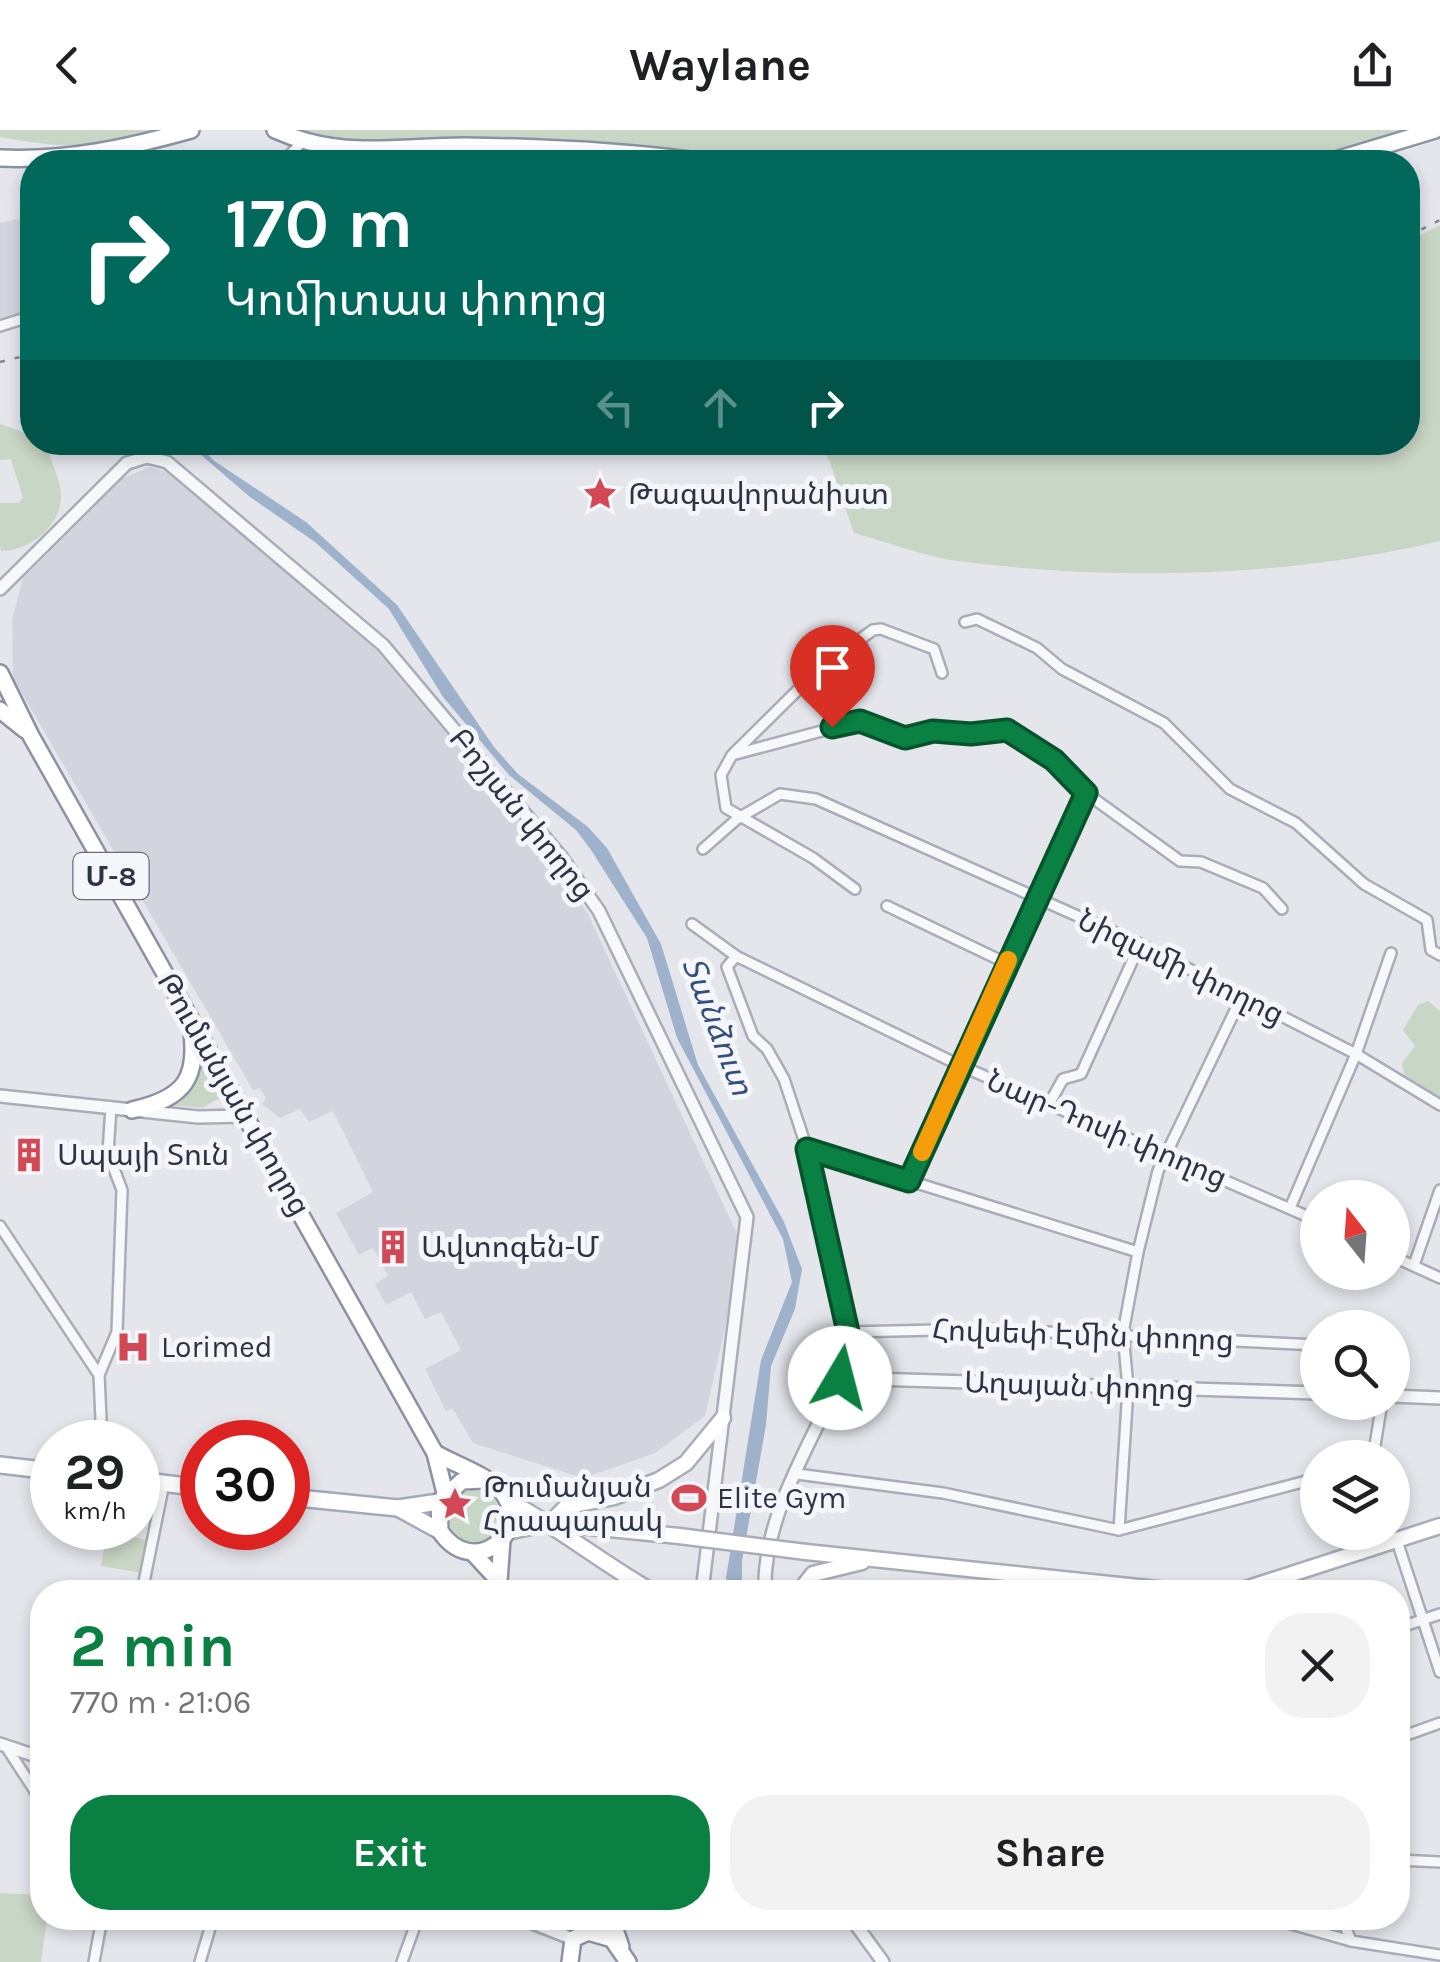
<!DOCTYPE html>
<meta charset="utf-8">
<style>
:root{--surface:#fff;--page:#f2f2f2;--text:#202124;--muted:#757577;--accent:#0b8043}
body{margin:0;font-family:Karla,"Noto Sans Armenian",sans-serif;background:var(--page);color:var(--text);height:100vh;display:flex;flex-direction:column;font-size:38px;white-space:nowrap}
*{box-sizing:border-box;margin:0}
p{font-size:32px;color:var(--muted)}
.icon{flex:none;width:55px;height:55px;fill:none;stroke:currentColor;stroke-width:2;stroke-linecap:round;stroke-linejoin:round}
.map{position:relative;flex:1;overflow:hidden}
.panel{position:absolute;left:30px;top:1450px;width:1380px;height:350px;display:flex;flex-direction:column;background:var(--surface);border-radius:40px;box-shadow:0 5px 15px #0003}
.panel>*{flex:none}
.banner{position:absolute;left:20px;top:20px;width:1400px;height:305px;border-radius:40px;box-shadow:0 5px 15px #0003;background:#00695c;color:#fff;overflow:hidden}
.needle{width:65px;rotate:343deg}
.tools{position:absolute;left:1300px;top:1050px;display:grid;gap:20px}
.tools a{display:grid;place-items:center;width:110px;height:110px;border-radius:50%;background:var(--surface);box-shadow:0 5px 15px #0003;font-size:50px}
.speed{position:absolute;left:30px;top:1290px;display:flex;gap:20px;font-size:50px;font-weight:700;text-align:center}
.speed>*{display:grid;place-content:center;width:130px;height:130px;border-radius:50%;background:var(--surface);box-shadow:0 5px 15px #0003;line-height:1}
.speed small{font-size:25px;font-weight:400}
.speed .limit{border:15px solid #d22;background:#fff;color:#111}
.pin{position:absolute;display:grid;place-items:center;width:85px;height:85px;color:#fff;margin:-102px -42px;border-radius:50% 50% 50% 0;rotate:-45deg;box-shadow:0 0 10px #0007}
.pin .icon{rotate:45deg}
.me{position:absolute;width:110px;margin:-55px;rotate:8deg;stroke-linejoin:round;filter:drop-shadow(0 0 8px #0008)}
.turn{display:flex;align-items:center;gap:35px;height:210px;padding:0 40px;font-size:45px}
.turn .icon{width:130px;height:130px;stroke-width:2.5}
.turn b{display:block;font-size:70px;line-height:85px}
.lanes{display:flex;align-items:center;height:95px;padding:0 40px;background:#0003;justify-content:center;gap:50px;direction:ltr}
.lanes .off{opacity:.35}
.round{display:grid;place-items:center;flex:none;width:105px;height:105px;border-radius:40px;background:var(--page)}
.head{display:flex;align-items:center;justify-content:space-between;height:170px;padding:0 40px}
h1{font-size:60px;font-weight:700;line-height:75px;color:var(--accent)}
.action{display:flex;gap:20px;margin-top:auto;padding:20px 40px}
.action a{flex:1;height:115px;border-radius:40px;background:var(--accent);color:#fff;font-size:40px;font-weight:700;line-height:115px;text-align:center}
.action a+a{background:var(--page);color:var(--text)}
header{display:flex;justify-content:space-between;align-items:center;height:130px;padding:0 40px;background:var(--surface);font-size:45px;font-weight:700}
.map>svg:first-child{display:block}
.built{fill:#d2d5de}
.green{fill:#c8d6c5}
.water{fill:#9eb2cc}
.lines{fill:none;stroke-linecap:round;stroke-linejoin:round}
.minor-casing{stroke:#a9adb7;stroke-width:14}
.tertiary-casing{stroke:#a9adb7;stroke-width:16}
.secondary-casing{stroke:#a9adb7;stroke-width:19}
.primary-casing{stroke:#a3aab8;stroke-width:20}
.trunk-casing{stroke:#8b93a3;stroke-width:20}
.minor{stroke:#f7f8fa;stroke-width:9}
.tertiary{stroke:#f7f8fa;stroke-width:11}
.secondary{stroke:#fff;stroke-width:14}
.primary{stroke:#fff;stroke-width:15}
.trunk{stroke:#fff;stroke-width:15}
.rail{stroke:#7d8596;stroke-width:2.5;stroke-dasharray:5 10;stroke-linecap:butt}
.secondary-bridge-casing{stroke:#a9adb7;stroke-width:19;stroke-linecap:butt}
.secondary-bridge{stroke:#fff;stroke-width:14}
.route-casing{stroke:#07532c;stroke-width:25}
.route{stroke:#0b8043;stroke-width:18}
.slow{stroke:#f59e0b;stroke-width:18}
.labels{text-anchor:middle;stroke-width:10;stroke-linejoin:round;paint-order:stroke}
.shield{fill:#f4f6f9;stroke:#676e7b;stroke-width:2.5}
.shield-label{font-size:28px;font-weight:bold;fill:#2b3345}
.poi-label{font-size:30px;fill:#2b3345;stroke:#f4f6f9;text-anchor:start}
.street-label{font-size:30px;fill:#2b3345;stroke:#f4f6f9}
.water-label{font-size:32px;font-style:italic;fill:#334f7a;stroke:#f4f6f9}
</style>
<header><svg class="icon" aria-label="back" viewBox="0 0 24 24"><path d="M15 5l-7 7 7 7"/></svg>Waylane<svg class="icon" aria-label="share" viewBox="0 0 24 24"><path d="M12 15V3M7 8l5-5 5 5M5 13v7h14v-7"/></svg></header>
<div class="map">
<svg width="1440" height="1832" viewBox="0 0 1440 1832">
<rect width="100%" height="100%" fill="#e4e6ec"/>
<g class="built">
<path d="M32 86V190L0 201V93Z"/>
<path d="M150 337 175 345 376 520 543 718 588 784 739 1108 724 1203 705 1286 655 1323 587 1347 573 1345 473 1313 453 1279 446 1281 425 1239 461 1220 441 1182 425 1189 411 1162 386 1175 375 1154 388 1146 373 1118 359 1125 336 1083 373 1062 333 981 309 992 300 979 280 988 262 974 266 969 260 958 253 960 13 548 12 490 23 448 123 348Z"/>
</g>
<g class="green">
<path d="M0 0H166C94 18 73 20 0 7Z"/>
<path d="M292 0H1421L1309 32H758C604 11 440 36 292 0Z"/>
<path d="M1440 95V411C1286 448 1113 451 957 431 923 426 887 412 854 403L829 330 816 313 1408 312V112Z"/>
<path d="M0 294 32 305V312L49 317C50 334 61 349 61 365 62 396 29 421 1 421L0 416V373H19L23 368 11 329 0 330Z"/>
<path d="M1428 871 1440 881V967L1404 945 1402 933 1415 916 1403 900 1418 875Z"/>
<path d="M196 917 219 955 220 968 202 978 162 974 170 970Z"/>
<circle cx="474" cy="1386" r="26"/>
<path d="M107 1403 148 1410 142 1443 101 1436Z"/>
<path d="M0 1763 42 1765V1788H47L41 1832H0Z"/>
</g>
<path class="water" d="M187 313H198L213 330 306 392 397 475 494 617 518 644 588 697 607 718 661 814 698 935 784 1092 802 1139 795 1179 771 1236 766 1295 742 1431V1462H729L726 1448 761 1230 792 1152 783 1109 677 908 647 808 591 720 576 700 509 645 443 567 389 479 315 412 250 367Z"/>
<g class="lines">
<g class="minor-casing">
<g id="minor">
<path d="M283 32 302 12"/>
<path d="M0 196 32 186"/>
<path d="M965 492 977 489 1037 518 1062 539 1164 593 1230 659 1296 693 1364 754 1427 790 1431 820 1440 825"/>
<path d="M734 623 819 539 873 500 881 499 934 519 942 543"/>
<path d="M703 719 737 689 780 664 816 669 1140 814 1356 924 1440 975"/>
<path d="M855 759 813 728 726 678 721 645 732 625 859 591 905 608 933 601 971 604 1007 600 1054 630 1086 663 1180 731 1201 732 1263 758 1282 779"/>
<path d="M887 776 1006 833"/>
<path d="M692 794 736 826 959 935 1318 1091"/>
<path d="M736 826 727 837 753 906 767 919 784 949 807 1019 848 1202 840 1248"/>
<path d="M1049 974 1063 949 1081 944 1140 814"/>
<path d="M807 1019 1138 1122"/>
<path d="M909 1051 1086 663"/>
<path d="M1290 1078 1356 924 1391 823"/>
<path d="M0 1096 99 1245"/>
<path d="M1392 1126 1440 1148"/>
<path d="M1414 1135 1440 1060"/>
<path d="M848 1202 982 1199 1318 1215"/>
<path d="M102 1312 99 1245 117 1202 122 1060 108 1023 111 977"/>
<path d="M1373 1328 1382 1272"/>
<path d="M797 1344 943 1363 1119 1400 1318 1348"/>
<path d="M1119 1400 1128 1258 1123 1203 1138 1122 1158 1041 1242 866"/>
<path d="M1397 1411 1440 1542"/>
<path d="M142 1462 164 1353"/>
<path d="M1398 1498 1440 1484"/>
<path d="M1398 1608 1440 1593"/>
<path d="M5 1615 42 1672"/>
<path d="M1398 1730 1440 1732"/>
<path d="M1270 1788 1351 1811 1440 1825"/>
<path d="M1342 1788 1351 1811"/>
<path d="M94 1832 102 1788"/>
<path d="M200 1832 213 1788"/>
<path d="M402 1832 416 1793"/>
</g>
</g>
<g class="tertiary-casing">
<g id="tertiary">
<path d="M0 459 127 333 147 327 167 332 383 515 562 728 599 781 747 1087 702 1462"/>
<path d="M0 966 198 987 247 986"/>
<path d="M1392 1266 1440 1268"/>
<path d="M765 1462C762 1388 811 1314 840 1248L1318 1263"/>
<path d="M0 1614 42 1628"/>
<path d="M520 1788 573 1809"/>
<path d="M851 1788 883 1832"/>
</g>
</g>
<g class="secondary-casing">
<g id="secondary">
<path d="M506 1369C558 1397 602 1433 653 1462"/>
<path d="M550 1393 567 1376 614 1367 659 1350 686 1333 723 1288"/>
<path d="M507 1402 550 1393 679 1406"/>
<path d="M806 1422 1186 1462"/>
<path d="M799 1462 813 1444 862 1432"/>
<path d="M1236 1462 1440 1396"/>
</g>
</g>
<g class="primary-casing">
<g id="primary">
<path d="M0 1335 52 1341"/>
<path d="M138 1350 202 1358"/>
<path d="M288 1367 398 1378 439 1372"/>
<path d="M398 1378 440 1401"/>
</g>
</g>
<g class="trunk-casing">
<g id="trunk">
<path d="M275 0C342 30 395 16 465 16 544 17 626 21 704 32"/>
<path d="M0 28C67 31 126 18 191 0"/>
<path d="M1329 32 1435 0"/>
<path d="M0 543 31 606 435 1323 445 1363"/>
<path d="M0 580 25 600"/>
<path d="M132 980C186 968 199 948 191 894"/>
<path d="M435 1323C454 1334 488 1345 502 1362 534 1401 473 1451 440 1401L439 1372 462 1351 484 1350"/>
<path d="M502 1410 499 1451 503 1462"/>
<path d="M473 1423 499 1451"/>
<path d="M611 1788 621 1817"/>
<path d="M570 1832 573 1809 588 1802 612 1809 628 1832"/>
</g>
</g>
<use href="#minor" class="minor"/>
<use href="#tertiary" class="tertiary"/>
<use href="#secondary" class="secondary"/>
<use href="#primary" class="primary"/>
<use href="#trunk" class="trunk"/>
<g class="rail">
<path d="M1408 106 1440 90"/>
<path d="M0 232 32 224"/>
</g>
<g class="secondary-bridge-casing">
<path id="secondary-bridge" d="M679 1406 806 1422"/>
</g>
<use href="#secondary-bridge" class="secondary-bridge"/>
</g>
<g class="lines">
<g class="route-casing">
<path id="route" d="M832 597 860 591 905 608 933 601 971 604 1007 600 1054 630 1086 663 909 1051 807 1019 848 1202 840 1248"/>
</g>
<use href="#route" class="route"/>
<path class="slow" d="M922 1022 1008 830"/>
</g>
<defs>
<g id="sight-bare" transform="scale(2.7)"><path d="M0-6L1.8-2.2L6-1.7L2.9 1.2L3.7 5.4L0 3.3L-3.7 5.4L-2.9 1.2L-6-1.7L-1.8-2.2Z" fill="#d24855" stroke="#f4f6f9" stroke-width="2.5" paint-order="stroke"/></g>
<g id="building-bare" transform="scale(2.7)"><path d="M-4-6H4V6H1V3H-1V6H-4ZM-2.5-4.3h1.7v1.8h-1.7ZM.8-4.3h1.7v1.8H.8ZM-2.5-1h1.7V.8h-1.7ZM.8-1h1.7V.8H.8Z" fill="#d24855" stroke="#f4f6f9" stroke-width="2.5" paint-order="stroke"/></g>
<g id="hospital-bare" transform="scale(2.7)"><path d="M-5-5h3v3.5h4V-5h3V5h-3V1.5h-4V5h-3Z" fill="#d24855" stroke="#f4f6f9" stroke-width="2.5" paint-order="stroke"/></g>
<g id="stadium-bare" transform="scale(2.7)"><path d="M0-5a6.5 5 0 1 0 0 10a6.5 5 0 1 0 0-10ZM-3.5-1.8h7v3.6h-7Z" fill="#d24855" stroke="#f4f6f9" stroke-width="2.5" paint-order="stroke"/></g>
</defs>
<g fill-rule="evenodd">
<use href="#sight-bare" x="600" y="364"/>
<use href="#building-bare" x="29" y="1025"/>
<use href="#building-bare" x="393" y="1117"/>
<use href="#hospital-bare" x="133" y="1217"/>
<use href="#stadium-bare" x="689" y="1368"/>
<use href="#sight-bare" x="455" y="1374"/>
</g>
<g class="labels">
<rect class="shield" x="73.5" y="723" width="75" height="46" rx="8"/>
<g class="shield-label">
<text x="111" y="756">Մ-8</text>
</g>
<g class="poi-label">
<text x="628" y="374">Թագավորանիստ</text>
<text x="57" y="1035">Սպայի Տուն</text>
<text x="421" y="1127">Ավտոգեն-Մ</text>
<text x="161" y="1227">Lorimed</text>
<text x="483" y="1367">Թումանյան<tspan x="483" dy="34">Հրապարակ</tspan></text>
<text x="717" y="1378">Elite Gym</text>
</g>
<g class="street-label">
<text transform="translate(522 684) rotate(51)" y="10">Բոշյան փողոց</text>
<text transform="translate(1181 837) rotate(26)" y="10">Նիզամի փողոց</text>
<text transform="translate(234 964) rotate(60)" y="10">Թումանյան փողոց</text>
<text transform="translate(1107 999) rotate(23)" y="10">Նար-Դոսի փողոց</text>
<text transform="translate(1083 1205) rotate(2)" y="10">Հովսեփ Էմին փողոց</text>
<text transform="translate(1079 1256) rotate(2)" y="10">Աղայան փողոց</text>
</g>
<g class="water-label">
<text transform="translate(718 896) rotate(69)" y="11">Տանձուտ</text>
</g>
</g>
</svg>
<div class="tools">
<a><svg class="needle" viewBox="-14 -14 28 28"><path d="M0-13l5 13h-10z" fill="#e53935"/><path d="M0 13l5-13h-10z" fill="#757577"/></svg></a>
<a><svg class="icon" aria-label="search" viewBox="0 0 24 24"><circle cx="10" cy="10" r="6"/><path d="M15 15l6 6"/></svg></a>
<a><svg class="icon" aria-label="layers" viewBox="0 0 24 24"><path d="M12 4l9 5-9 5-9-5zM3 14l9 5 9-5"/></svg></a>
</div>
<div class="speed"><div>29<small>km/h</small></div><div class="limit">30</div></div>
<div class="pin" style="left:832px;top:597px;background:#d93025"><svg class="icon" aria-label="arrive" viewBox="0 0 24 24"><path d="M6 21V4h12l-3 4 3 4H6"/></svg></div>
<svg class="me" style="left:840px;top:1248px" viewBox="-20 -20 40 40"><circle r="19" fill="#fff"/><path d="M0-13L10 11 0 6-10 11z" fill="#0b8043"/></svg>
<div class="banner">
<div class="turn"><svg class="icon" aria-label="right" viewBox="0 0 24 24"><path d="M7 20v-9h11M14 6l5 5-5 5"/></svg><div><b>170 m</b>Կոմիտաս փողոց</div></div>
<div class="lanes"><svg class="icon off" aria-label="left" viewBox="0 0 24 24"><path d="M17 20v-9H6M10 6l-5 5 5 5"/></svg><svg class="icon off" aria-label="ahead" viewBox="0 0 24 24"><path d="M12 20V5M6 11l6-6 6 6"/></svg><svg class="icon" aria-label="right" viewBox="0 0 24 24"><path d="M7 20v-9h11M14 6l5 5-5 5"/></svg></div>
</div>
<section class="panel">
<div class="head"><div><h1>2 min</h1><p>770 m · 21:06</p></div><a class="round"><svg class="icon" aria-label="close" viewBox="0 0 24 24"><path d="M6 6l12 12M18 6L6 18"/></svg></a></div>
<div class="action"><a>Exit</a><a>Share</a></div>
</section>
</div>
